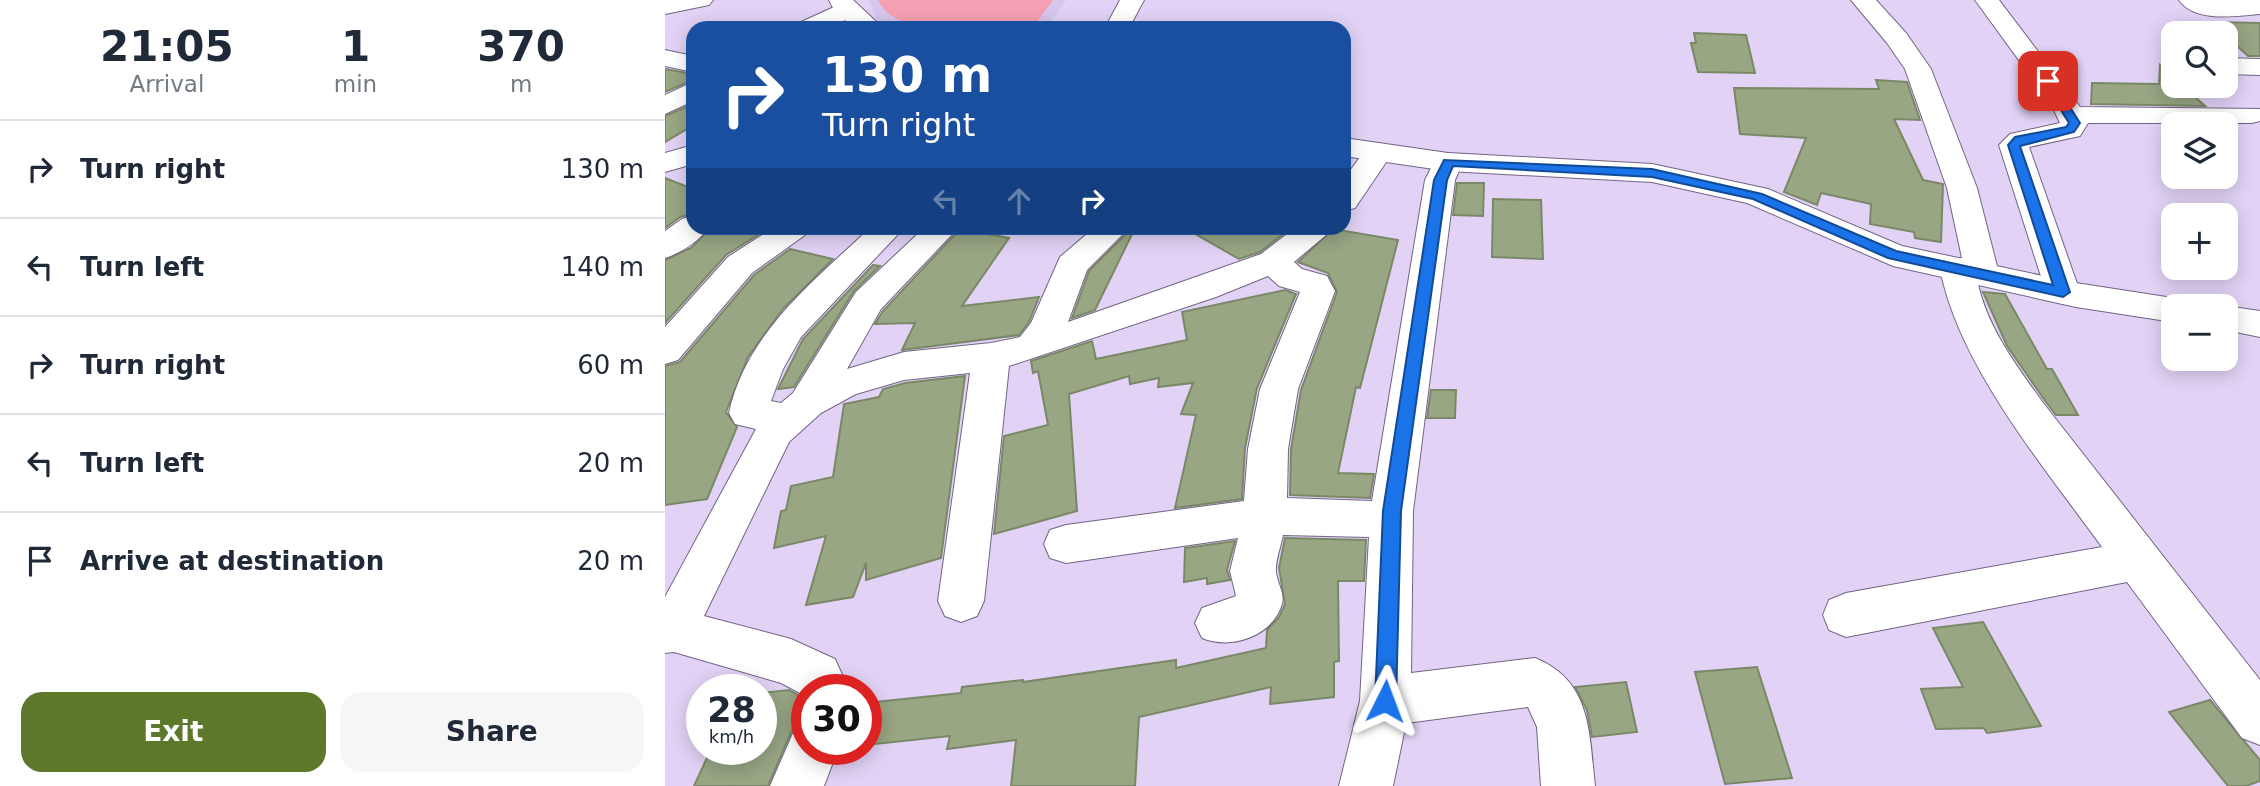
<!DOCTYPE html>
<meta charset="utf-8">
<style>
:root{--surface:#fff;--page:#f6f6f7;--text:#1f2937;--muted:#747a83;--line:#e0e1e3;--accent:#5e782b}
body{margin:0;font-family:"DejaVu Sans",sans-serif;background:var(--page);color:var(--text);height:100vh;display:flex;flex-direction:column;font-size:26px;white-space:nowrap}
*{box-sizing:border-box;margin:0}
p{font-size:23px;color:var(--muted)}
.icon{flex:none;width:38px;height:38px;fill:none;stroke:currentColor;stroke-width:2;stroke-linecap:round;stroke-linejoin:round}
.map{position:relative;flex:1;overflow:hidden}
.sheet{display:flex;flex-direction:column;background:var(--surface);width:665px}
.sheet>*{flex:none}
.hud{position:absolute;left:21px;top:21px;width:665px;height:214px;border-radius:21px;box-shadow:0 4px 18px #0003;background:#1a4fa0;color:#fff;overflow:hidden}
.fabs{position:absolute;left:1496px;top:21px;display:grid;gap:14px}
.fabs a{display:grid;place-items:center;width:77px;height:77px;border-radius:14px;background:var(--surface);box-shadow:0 4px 18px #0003;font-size:35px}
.speed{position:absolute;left:21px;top:674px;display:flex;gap:14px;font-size:35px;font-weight:700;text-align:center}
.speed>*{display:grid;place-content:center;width:91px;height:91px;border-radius:50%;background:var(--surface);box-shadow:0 4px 18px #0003;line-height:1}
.speed small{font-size:18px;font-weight:400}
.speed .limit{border:10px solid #d22;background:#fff;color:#111}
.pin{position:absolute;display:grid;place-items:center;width:60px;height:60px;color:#fff;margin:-30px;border-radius:14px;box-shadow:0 4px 10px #0006}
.me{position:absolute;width:77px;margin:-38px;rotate:3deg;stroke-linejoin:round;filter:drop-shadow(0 0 5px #0008)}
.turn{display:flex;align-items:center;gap:24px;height:147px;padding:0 21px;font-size:32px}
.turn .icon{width:91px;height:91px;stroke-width:2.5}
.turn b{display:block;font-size:49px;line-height:60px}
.lanes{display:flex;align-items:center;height:66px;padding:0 21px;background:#0003;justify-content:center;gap:35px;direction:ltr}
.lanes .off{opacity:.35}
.eta{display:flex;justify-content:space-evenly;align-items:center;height:119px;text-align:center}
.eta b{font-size:42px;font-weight:700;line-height:49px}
.cta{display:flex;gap:14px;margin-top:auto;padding:14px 21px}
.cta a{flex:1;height:80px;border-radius:21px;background:var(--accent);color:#fff;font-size:28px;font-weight:700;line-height:80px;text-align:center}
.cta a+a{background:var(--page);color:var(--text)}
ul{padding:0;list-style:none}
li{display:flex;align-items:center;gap:21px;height:98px;padding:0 21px;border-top:2px solid var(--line)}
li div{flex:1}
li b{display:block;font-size:26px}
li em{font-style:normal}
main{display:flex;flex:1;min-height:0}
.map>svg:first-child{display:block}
.built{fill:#d7c6ee}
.green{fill:#f5a1b3}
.building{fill:#98a684;stroke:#7a8867;stroke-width:2}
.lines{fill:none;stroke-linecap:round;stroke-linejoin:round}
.minor-casing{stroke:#726483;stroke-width:2}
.tertiary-casing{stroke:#726483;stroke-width:2}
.minor{fill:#fff;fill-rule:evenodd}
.tertiary{fill:#fff;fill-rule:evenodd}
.route{fill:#1a73e8;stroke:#114b97;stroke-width:2}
</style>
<main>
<section class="sheet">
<div class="eta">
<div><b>21:05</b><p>Arrival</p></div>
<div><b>1</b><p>min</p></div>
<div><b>370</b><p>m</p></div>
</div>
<ul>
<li><svg class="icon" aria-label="right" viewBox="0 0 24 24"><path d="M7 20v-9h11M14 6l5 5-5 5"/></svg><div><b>Turn right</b></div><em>130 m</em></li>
<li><svg class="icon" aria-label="left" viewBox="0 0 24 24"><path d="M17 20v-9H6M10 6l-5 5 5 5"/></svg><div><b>Turn left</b></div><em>140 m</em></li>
<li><svg class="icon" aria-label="right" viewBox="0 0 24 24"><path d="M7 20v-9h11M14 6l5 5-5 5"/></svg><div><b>Turn right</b></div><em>60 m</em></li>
<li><svg class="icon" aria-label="left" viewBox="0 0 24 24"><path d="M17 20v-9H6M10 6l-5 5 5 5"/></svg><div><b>Turn left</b></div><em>20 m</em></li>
<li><svg class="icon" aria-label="arrive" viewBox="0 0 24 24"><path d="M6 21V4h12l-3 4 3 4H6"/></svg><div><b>Arrive at destination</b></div><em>20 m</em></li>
</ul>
<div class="cta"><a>Exit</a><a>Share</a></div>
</section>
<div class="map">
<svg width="1595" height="786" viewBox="0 0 1595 786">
<rect width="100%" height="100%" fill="#e2d3f6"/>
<path class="built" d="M204 0H401L381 28H229L211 19Z"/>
<path class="green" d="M213 0H388L368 28C328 28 231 42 213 0Z"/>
<g class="building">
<path d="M1546 22 1595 23V56H1583Z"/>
<path d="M1029 33 1081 35 1090 73 1033 72 1026 43H1031Z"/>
<path d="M1495 65 1508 77V86H1518L1540 106 1426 104 1427 83 1494 84Z"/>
<path d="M0 69 28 74V80L0 92Z"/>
<path d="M1211 80 1242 82 1255 120 1229 119 1258 180 1278 184 1276 242 1250 238 1249 232 1205 224 1206 204 1156 193 1152 205 1119 192 1141 138 1075 134 1069 88 1214 89Z"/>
<path d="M28 104 27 126 0 142V116Z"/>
<path d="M0 178 28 189V214L15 217 0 228Z"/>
<path d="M792 183H819L818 216 788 215Z"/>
<path d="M828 199 876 200 878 259 827 257Z"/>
<path d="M46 228H104L61 255 0 323V260L26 248Z"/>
<path d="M467 228H470L430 310 407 318 424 271Z"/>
<path d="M520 228H626L595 252 574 259Z"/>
<path d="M295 229 344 238 297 306 374 297 364 322 354 335 237 350 250 323 210 324 218 311Z"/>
<path d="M668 229 733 240 695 388 691 387 673 473 709 474 705 498 625 495 626 449 636 390 672 292 663 273 633 262Z"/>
<path d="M125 249 168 259 118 309 83 357 61 412 72 427 42 499 0 505V366L15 362 89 275Z"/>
<path d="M208 265 215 266 189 291 129 387 113 389 138 339Z"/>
<path d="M620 290 631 294 592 388 580 448 577 499 510 508 531 415 516 414 528 383 493 387 494 378 465 384 464 376 404 394 412 511 329 534 339 436 383 425 373 371 368 373 366 361 427 341 431 359 522 340 517 312Z"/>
<path d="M1318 292 1340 294 1382 369H1387L1413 415H1391L1381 402 1342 346Z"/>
<path d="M300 376 276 558 201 580V563L188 597 141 605 161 536 109 548 116 511 121 510 126 486 168 477 179 404 214 397 218 389 240 383Z"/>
<path d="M766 390H791L790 418H762Z"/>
<path d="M620 538 701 540 699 581H673L674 661 669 662V697L605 704 606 687 474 717 470 786H346L351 740 282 749 285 736 201 745V703L296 693 297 687 358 680V682L511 660V668L601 648 602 630 614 617 620 604 614 568Z"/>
<path d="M570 541 562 570 565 580 542 584V578L519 582 520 548Z"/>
<path d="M1318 622 1376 726 1322 733 1319 728 1271 729 1256 689 1298 687 1268 628Z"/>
<path d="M1092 667 1127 778 1060 784 1030 672Z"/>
<path d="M961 682 972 732 927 737 922 710 910 687Z"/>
<path d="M124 690 133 695 141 709 135 725 127 730 103 786H29L46 749H96V693Z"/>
<path d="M1545 700 1595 760V781L1581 786H1563L1504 712Z"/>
</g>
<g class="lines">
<g class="minor-casing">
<g id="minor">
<path d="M0 0H48L44 5 0 14Z"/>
<path d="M455 0H479L464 28H440Z"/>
<path d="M1186 0H1211L1241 33 1266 69 1312 188 1334 274 1329 282 1313 284C1323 329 1353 368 1379 404L1595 680V745L1577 738 1462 582 1181 637 1164 630 1158 615 1164 600 1181 593 1437 547C1380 468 1293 365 1275 268L1280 260 1297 258 1282 188 1240 69 1222 43Z"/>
<path d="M1310 0H1334L1415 107 1595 109V121L1587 123H1423L1415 136 1364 147 1415 292 1410 300 1398 304 1386 300 1381 292 1334 145 1345 134 1395 123 1386 104Z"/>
<path d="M1514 0H1595V14C1571 16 1530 23 1514 0Z"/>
<path d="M180 2 188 4 192 9C178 29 152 28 131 28L134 23Z"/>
<path d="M0 50 28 56V72L0 66Z"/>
<path d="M1561 58 1595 59V75L1561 74Z"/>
<path d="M28 82V101L0 114V95Z"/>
<path d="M713 143 723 146 728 152 690 208 679 211V179L703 146Z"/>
<path d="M28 145V164L0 172V153Z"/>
<path d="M783 153 794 156 798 162 790 180 748 511 746 673 870 658C927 681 924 733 930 786H876L872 727 863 707 741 723 728 786H674L695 701 704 537 618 535C616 546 610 561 611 572 612 582 620 594 617 604 607 637 566 650 537 638L530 623 537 608 571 596 565 571 573 538 401 563 385 558 379 544 385 530 401 525 579 501 583 449 595 389 635 292 614 286 603 276 551 297 344 366 319 601 312 616 296 622 280 616 273 601 305 373 239 380 191 394 156 413 124 442 39 616 126 639 170 659 184 690H142V707L135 693 116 683 9 652 0 653V597L91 429 70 424 64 413C81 333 149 281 205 228L237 230 136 337 118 369 106 401 116 403 128 393 191 292 259 228H293L216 309 182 369 239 352 326 343 355 337 366 323 395 257 429 228H464L422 270 403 322 596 254 630 228H666L661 235 629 262 637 269 662 276 670 291 633 389 623 449 622 498 707 501 760 180 772 156Z"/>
<path d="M28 216V228H43C34 241 16 253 0 258V231L17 219Z"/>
<path d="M108 228H145L140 235 87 273 13 360 0 364V327L63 257Z"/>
<path d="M142 725V749H173L159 786H105L129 731Z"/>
</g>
</g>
<g class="tertiary-casing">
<g id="tertiary">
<path d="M164 0H188L218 28C193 28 175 25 164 0Z"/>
<path d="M679 138 783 153 987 164 1103 189 1237 246 1411 283 1508 298 1521 301 1523 306H1508V322L1411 307 1228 266 1082 203 987 182 783 171 679 156Z"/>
<path d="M1559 306H1561L1595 311V337L1561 330V306Z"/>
</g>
</g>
<use href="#minor" class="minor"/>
<use href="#tertiary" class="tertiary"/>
</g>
<path class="route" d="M1379 79H1387L1415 123 1409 132 1355 146 1405 292 1398 297 1223 258 1088 199 987 177 788 166 782 180 736 511 731 701 728 708 720 711 713 708 710 701 718 511 769 180 779 160 987 169 1097 194 1231 251 1388 285 1343 145 1350 137 1401 127 1404 123 1378 81Z"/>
</svg>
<div class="fabs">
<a><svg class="icon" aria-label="search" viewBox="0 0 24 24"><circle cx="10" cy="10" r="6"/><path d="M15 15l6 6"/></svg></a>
<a><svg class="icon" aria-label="layers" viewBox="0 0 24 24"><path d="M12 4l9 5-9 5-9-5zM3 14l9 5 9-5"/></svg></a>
<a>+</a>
<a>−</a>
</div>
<div class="speed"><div>28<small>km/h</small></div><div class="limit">30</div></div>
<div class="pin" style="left:1383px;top:81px;background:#d93025"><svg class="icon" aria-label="arrive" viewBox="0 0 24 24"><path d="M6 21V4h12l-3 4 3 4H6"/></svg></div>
<svg class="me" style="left:720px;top:701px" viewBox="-20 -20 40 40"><path d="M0-17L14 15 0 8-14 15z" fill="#1a73e8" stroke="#fff" stroke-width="4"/></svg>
<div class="hud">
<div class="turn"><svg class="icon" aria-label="right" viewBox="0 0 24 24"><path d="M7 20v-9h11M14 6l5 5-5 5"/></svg><div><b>130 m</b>Turn right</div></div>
<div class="lanes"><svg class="icon off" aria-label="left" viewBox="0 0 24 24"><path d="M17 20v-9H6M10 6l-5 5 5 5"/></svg><svg class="icon off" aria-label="ahead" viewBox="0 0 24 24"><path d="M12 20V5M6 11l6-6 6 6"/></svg><svg class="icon" aria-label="right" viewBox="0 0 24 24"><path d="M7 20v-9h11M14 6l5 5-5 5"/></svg></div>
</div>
</div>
</main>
